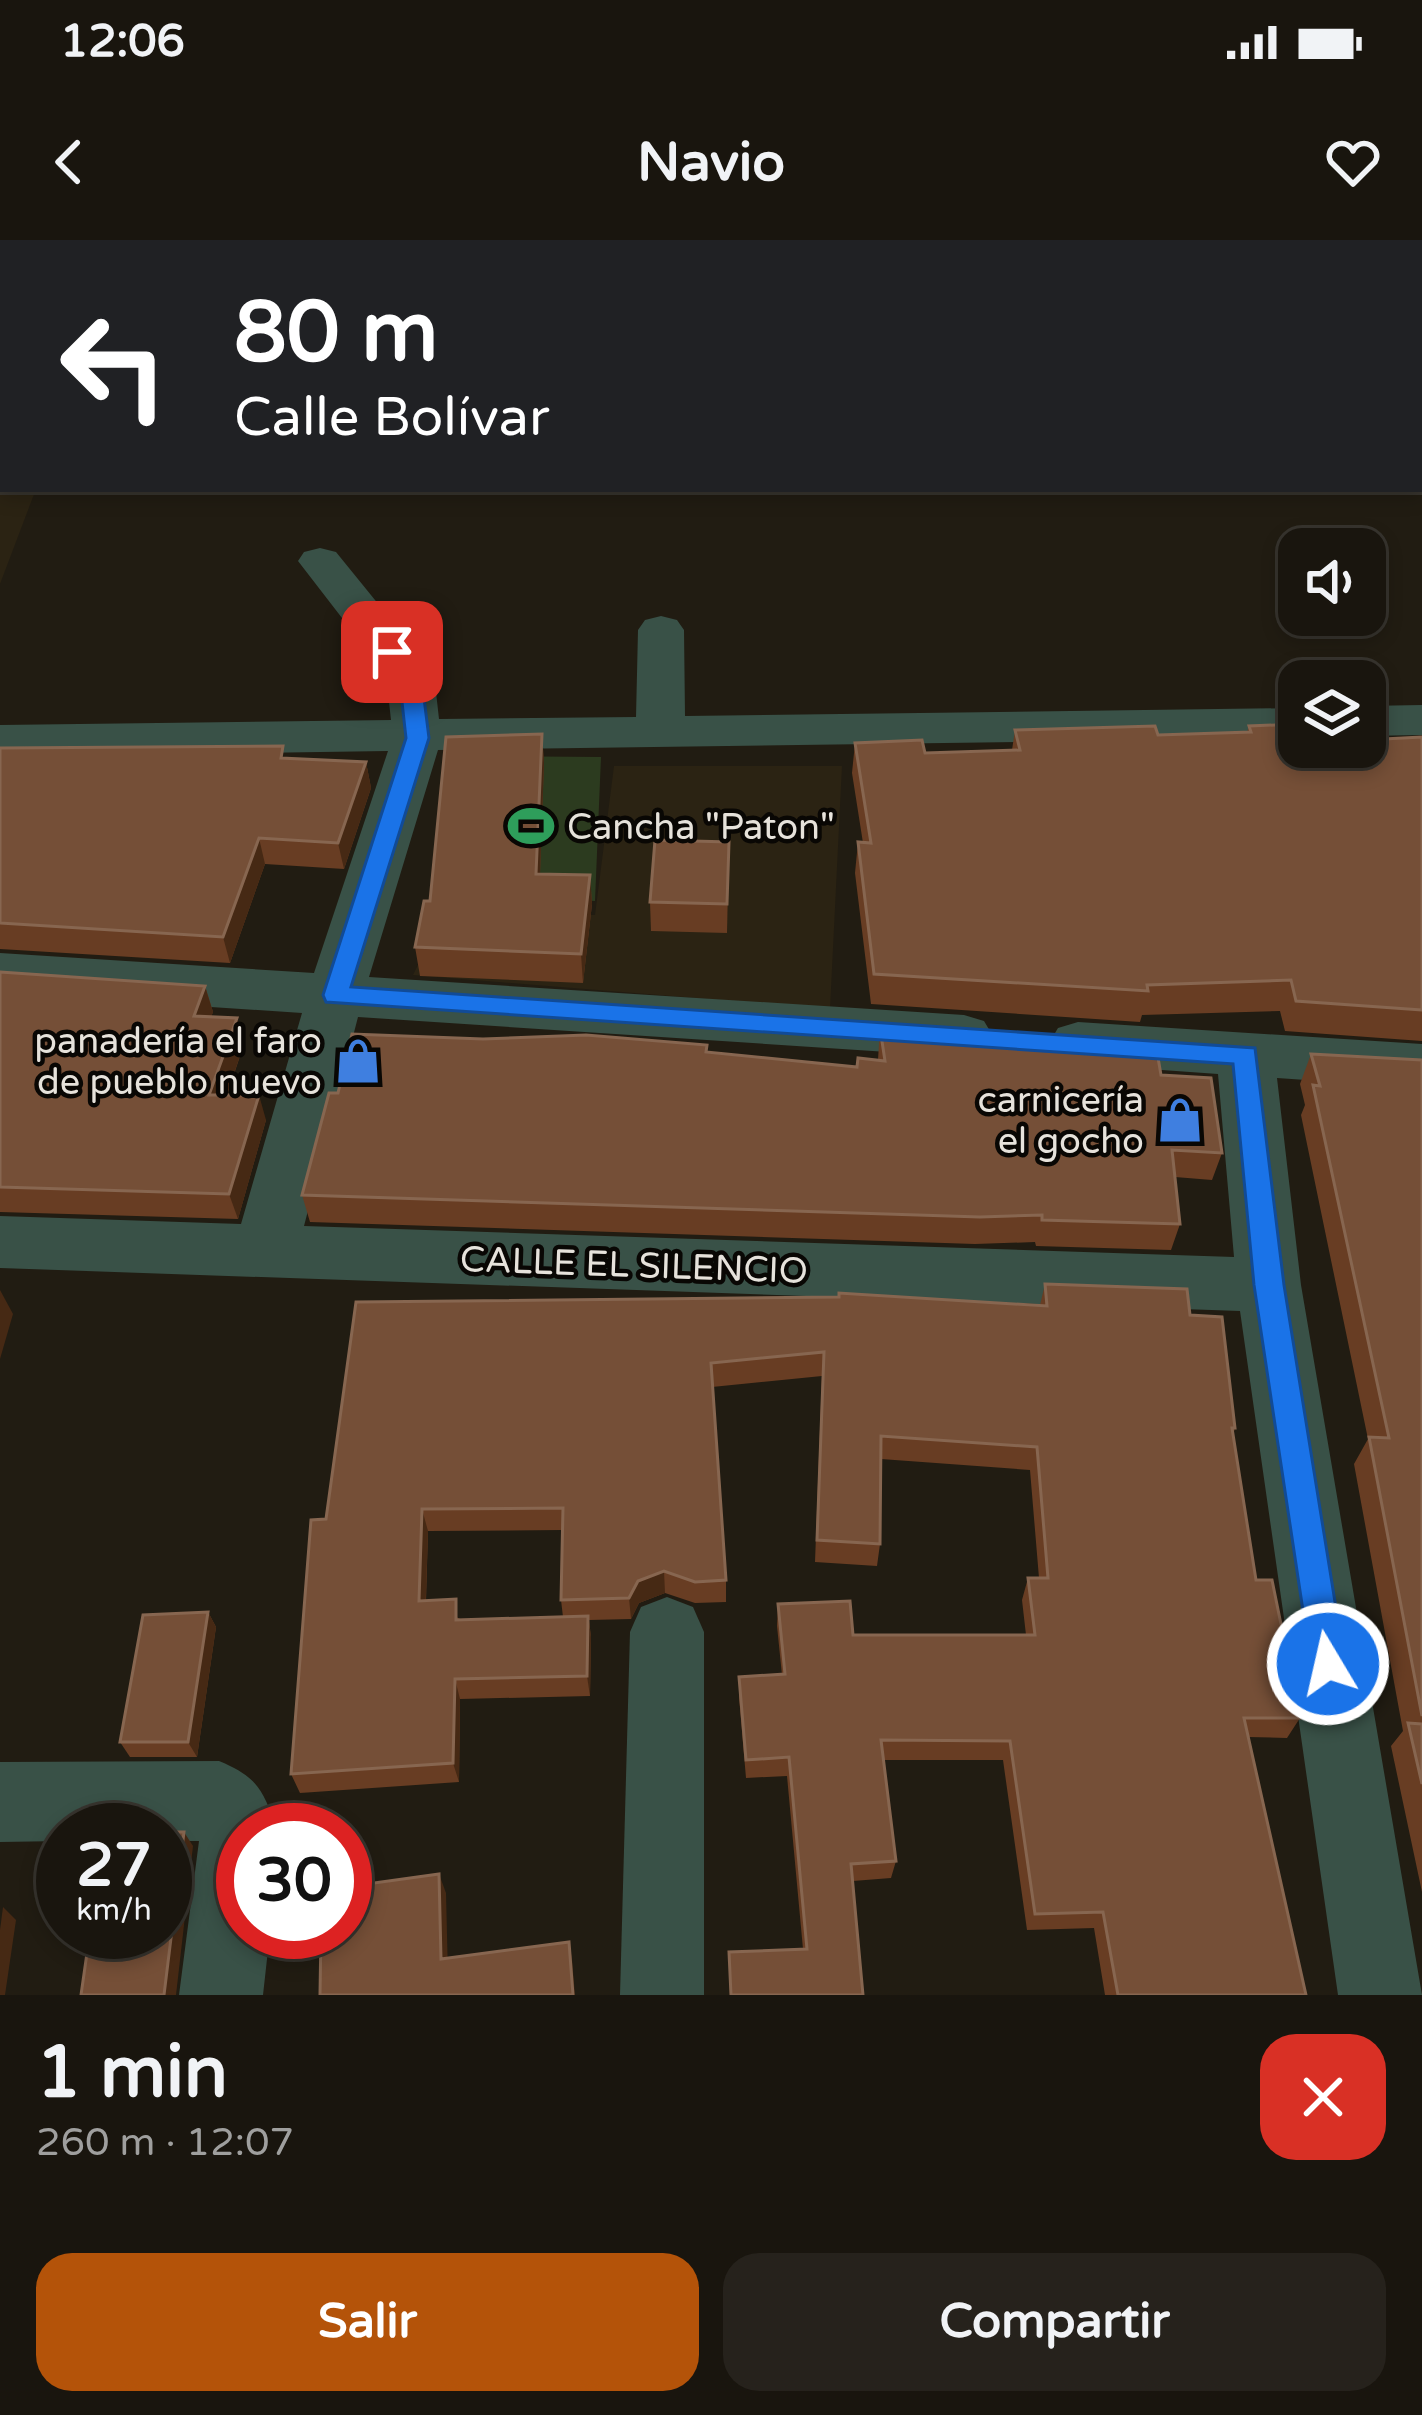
<!DOCTYPE html>
<html lang="es">
<meta charset="utf-8">
<style>
:root{--surface:#19150e;--page:#26221c;--text:#f1f3f6;--muted:#9f9f9e;--line:#37342e;--accent:#b45309}
body{margin:0;font-family:"Varela Round",sans-serif;background:var(--page);color:var(--text);height:100vh;display:flex;flex-direction:column;font-size:45px;white-space:nowrap}
*{box-sizing:border-box;margin:0}
p{font-size:39px;color:var(--muted)}
.icon{flex:none;width:66px;height:66px;fill:none;stroke:currentColor;stroke-width:2;stroke-linecap:round;stroke-linejoin:round}
.map{position:relative;height:1755px;overflow:hidden}
.details{display:flex;flex-direction:column;background:var(--surface);flex:1}
.details>*{flex:none}
.hud{position:absolute;left:0px;top:0px;width:1422px;height:252px;box-shadow:0 6px 18px #0003,0 0 0 3px var(--line);background:#202124;color:#fff;overflow:hidden}
.controls{position:absolute;left:1278px;top:288px;display:grid;gap:24px}
.controls a{display:grid;place-items:center;width:108px;height:108px;border-radius:24px;background:var(--surface);box-shadow:0 6px 18px #0003,0 0 0 3px var(--line);font-size:60px}
.speed{position:absolute;left:36px;top:1563px;display:flex;gap:24px;font-size:60px;font-weight:700;text-align:center}
.speed>*{display:grid;place-content:center;width:156px;height:156px;border-radius:50%;background:var(--surface);box-shadow:0 6px 18px #0003,0 0 0 3px var(--line);line-height:1}
.speed small{font-size:30px;font-weight:400}
.speed .limit{border:18px solid #d22;background:#fff;color:#111}
.pin{position:absolute;display:grid;place-items:center;width:102px;height:102px;color:#fff;margin:-51px;border-radius:24px;box-shadow:0 6px 18px #0006}
.me{position:absolute;width:132px;margin:-66px;rotate:351deg;stroke-linejoin:round;filter:drop-shadow(0 0 9px #0008)}
.turn{display:flex;align-items:center;gap:42px;height:252px;padding:0 36px;font-size:54px}
.turn .icon{width:156px;height:156px;stroke-width:2.5}
.turn b{display:block;font-size:84px;line-height:102px}
.round{display:grid;place-items:center;flex:none;width:126px;height:126px;border-radius:36px;background:var(--page)}
.summary{display:flex;align-items:center;justify-content:space-between;height:204px;padding:0 36px}
h1{font-size:72px;font-weight:700;line-height:90px}
.cta{display:flex;gap:24px;margin-top:auto;padding:24px 36px}
.cta a{flex:1;height:138px;border-radius:36px;background:var(--accent);color:#fff;font-size:48px;font-weight:700;line-height:138px;text-align:center}
.cta a+a{background:var(--page);color:var(--text)}
.status{display:flex;justify-content:space-between;align-items:center;height:84px;padding:0 60px;background:var(--surface);direction:ltr}
.status svg{height:33px;fill:currentColor}
header{display:flex;justify-content:space-between;align-items:center;height:156px;padding:0 36px;background:var(--surface);font-size:54px;font-weight:700}
.map>svg:first-child{display:block}
.built{fill:#2b2313}
.green{fill:#2c3b1f}
.lines{fill:none;stroke-linecap:round;stroke-linejoin:round}
.minor{fill:#395147;fill-rule:evenodd}
.wall{fill:#683d23;fill-rule:evenodd}
.shaded-wall{fill:#462914}
.building{fill:#754f37;stroke:#876650;stroke-width:3}
.route{fill:#1a73e8;stroke:#114b97;stroke-width:3}
.labels{text-anchor:middle;stroke-width:9;stroke-linejoin:round;paint-order:stroke}
.poi-label{font-size:36px;fill:#e6e2db;stroke:#090704;text-anchor:end}
.street-label{font-size:36px;fill:#e6e2db;stroke:#090704}
</style>
<div class="status"><b>12:06</b><svg viewBox="0 0 49 12"><path d="M0 12V9h3v3zM5 12V6h3v6zM10 12V3h3v9zM15 12V0h3v12zM26 1h20v11H26zM47 4h2v5h-2z"/></svg></div>
<header><svg class="icon" aria-label="back" viewBox="0 0 24 24"><path d="M15 5l-7 7 7 7"/></svg>Navio<svg class="icon" aria-label="heart" viewBox="0 0 24 24"><path d="M12 20l-8-8c-3-5 5-10 8-4 3-6 11-1 8 4z"/></svg></header>
<div class="map">
<svg width="1422" height="1755" viewBox="0 0 1422 1755">
<rect width="100%" height="100%" fill="#211c12"/>
<g class="built">
<path d="M0 155 3 249H36L0 344Z"/>
<path d="M614 526H842L830 769 413 735 444 672 595 675Z"/>
</g>
<path class="green" d="M475 516 601 517 595 661 455 656Z"/>
<g class="lines">
<g class="minor">
<rect x="1419" y="86" width="3" height="22"/>
<path d="M320 308 336 312 427 424 434 434 439 479 636 477 638 390 645 380 661 376 677 380 684 390 685 476 1299 468V498L438 510 369 737 964 775 984 781 993 796 984 811 964 817 358 777 304 986 1234 1017 1218 834 1078 824 1058 818 1049 803 1058 788 1078 782 1422 804V848L1277 838 1301 1045 1422 1755H1338L1240 1071 0 1028V976L241 984 302 773 0 753V713L314 733 388 511 0 517V485L391 480 386 435 298 321 304 312Z"/>
<path d="M1422 465V495L1365 496V466Z"/>
<path d="M667 1357 693 1367 704 1392V1755H620L630 1392 641 1367Z"/>
<path d="M219 1521C260 1538 262 1551 278 1590H243V1692H270L263 1755H179L199 1601H165V1590H63V1601L0 1602V1522Z"/>
</g>
</g>
<g class="wall">
<path d="M0 0H548V3H3V147H0Z"/>
<path d="M1249 486 1299 507 1422 497V801L1285 791 1280 771 1142 775 1140 782 871 764 855 633 858 602 863 603 852 533 855 503 925 513 1012 510 1015 490 1158 495 1247 492Z"/>
<path d="M542 494 544 523 540 634 590 635 592 664 583 743 420 736 415 707 430 661Z"/>
<path d="M0 508 366 522 371 548 344 629 265 624 230 723 0 709Z"/>
<path d="M729 602 727 693 651 691 650 662Z"/>
<path d="M0 732 205 746 213 772 211 777 244 804 227 855 266 880 238 979 0 972Z"/>
<path d="M880 788 1161 835 1222 913 1212 940 1175 937 1180 984 1171 1010 1036 1006 1035 1002 975 1004 310 982 302 955 707 812 857 827 878 820Z"/>
<path d="M1311 814 1422 820V1652L1391 1506 1403 1491 1354 1224 1368 1199 1301 875 1305 865 1300 844Z"/>
<path d="M1045 1044 1190 1075 1235 1188 1233 1195 1256 1340 1300 1478 1287 1498 1248 1497 1306 1755H1105L1094 1688 1027 1690 1003 1520H883L896 1621 891 1638 853 1641 863 1755H730L729 1712 803 1709 787 1536 746 1538 739 1457V1437L782 1435 777 1386 778 1364 853 1395H1026L1022 1360 1028 1338H1039L1030 1230 881 1219 880 1304 877 1326 815 1322 822 1136 712 1147 726 1340V1362L695 1363 665 1353 639 1363 631 1379 589 1380 591 1397 590 1456 460 1459 459 1542 300 1553 291 1534 356 1062 1040 1065ZM562 1290 561 1360 563 1377 462 1380 426 1361 428 1291Z"/>
<path d="M208 1372 216 1387 197 1517H130L120 1502Z"/>
</g>
<g class="shaded-wall">
<path d="M542 494 544 523 539 662 536 634Z"/>
<path d="M366 522 371 548 344 629 338 603Z"/>
<path d="M259 598 265 624 230 723 223 697Z"/>
<path d="M590 635 592 664 583 743 581 714Z"/>
<path d="M205 746 213 772 202 801 194 776Z"/>
<path d="M237 778 244 804 218 881 209 855Z"/>
<path d="M259 855 266 880 238 979 229 954Z"/>
<path d="M0 1050 13 1074 0 1119Z"/>
<path d="M422 1269 428 1291 425 1382 419 1361Z"/>
<path d="M664 1331 665 1353 639 1363 631 1379 629 1358 638 1341Z"/>
<path d="M208 1372 216 1387 197 1517 188 1502Z"/>
<path d="M588 1376 591 1397 590 1456 587 1436Z"/>
<path d="M455 1439 460 1459 459 1542 453 1523Z"/>
<path d="M184 1592 193 1606 176 1755H164Z"/>
<path d="M439 1634 446 1653 448 1736 441 1719Z"/>
<path d="M3 1667 16 1680 5 1755H0V1690Z"/>
<path d="M569 1702 572 1719 575 1755H573Z"/>
</g>
<g class="building">
<path d="M0 0H538L537 3H3V114H0Z"/>
<path d="M1299 484V507H1365V500L1422 497V770L1296 761 1291 740 1147 745 1148 751 874 734 858 602 871 603 855 503 922 500 925 513 1020 510 1015 490 1155 486 1158 495 1251 492 1249 486Z"/>
<path d="M542 494 536 634 590 635 581 714 415 707 424 661H430L446 497Z"/>
<path d="M283 506 281 518 366 522 338 603 259 598 223 697 0 683V508Z"/>
<path d="M655 600 729 602 727 664 650 662Z"/>
<path d="M0 732 205 746 194 776 237 778 209 855H259L229 954 0 947Z"/>
<path d="M880 788 1156 806 1161 835 1211 838 1222 913 1172 910 1180 984 1042 980V975L980 977 302 955 329 853H338L352 794 483 799 586 795 707 805 706 812 857 827 858 818 885 821Z"/>
<path d="M1311 814 1422 820V1476L1369 1197 1389 1198 1313 845 1320 846Z"/>
<path d="M1045 1044 1187 1049 1190 1075 1222 1077 1235 1188H1232L1256 1340H1272L1300 1478H1244L1306 1755H1118L1103 1672 1035 1674 1010 1501 881 1500 896 1621 851 1624 863 1755H731L729 1712 807 1709 789 1517 746 1520 739 1437 785 1434 778 1364 850 1361 853 1395H1035L1028 1338H1048L1037 1207 881 1196 880 1304 817 1300 824 1112 711 1123 726 1340 695 1342 664 1331 638 1341 629 1358 561 1360 563 1268 422 1269 419 1361 456 1359V1380L588 1376 587 1436 455 1439 453 1523 291 1534 311 1280 326 1279 356 1062 839 1057V1053L1047 1066Z"/>
<path d="M208 1372 188 1502H120L143 1375Z"/>
<path d="M1408 1483 1422 1484V1544Z"/>
<path d="M107 1581H151L155 1590H106Z"/>
<path d="M165 1592H184L164 1755H81L90 1692H165Z"/>
<path d="M439 1634 441 1719 569 1702 573 1755H320L321 1692H345V1647Z"/>
</g>
<path class="route" d="M392 405 399 407 421 434 429 498 351 747 1255 808 1284 1045 1345 1424 1340 1435 1328 1440 1316 1435 1311 1424 1254 1045 1233 824 326 762 323 755 406 498 399 435 381 412Z"/>
<defs>
<g id="stadium-bare" transform="scale(3.6)"><path d="M0-5a6.5 5 0 1 0 0 10a6.5 5 0 1 0 0-10ZM-3.5-1.8h7v3.6h-7Z" fill="#2e9e5b" stroke="#090704" stroke-width="2.5" paint-order="stroke"/></g>
<g id="shop-bare" transform="scale(3.6)"><path d="M-5-2.5h2.3a2.7 3.5 0 0 1 5.4 0H5L5.5 6h-11ZM-1.5-2.5h3a1.5 2.3 0 0 0-3 0Z" fill="#3f7fe0" stroke="#090704" stroke-width="2.5" paint-order="stroke"/></g>
</defs>
<g fill-rule="evenodd">
<use href="#stadium-bare" x="531" y="586"/>
<use href="#shop-bare" x="358" y="821"/>
<use href="#shop-bare" x="1180" y="880"/>
</g>
<g class="labels">
<g class="poi-label">
<text x="567" y="599" text-anchor="start">Cancha "Paton"</text>
<text x="322" y="813">panadería el faro<tspan x="322" dy="41">de pueblo nuevo</tspan></text>
<text x="1144" y="872">carnicería<tspan x="1144" dy="41">el gocho</tspan></text>
</g>
<g class="street-label">
<text transform="translate(634 1024) rotate(2)" y="13">CALLE EL SILENCIO</text>
</g>
</g>
</svg>
<div class="controls">
<a><svg class="icon" aria-label="sound" viewBox="0 0 24 24"><path d="M4 9h4l5-4v14l-5-4H4zM17 9q2 3 0 6"/></svg></a>
<a><svg class="icon" aria-label="layers" viewBox="0 0 24 24"><path d="M12 4l9 5-9 5-9-5zM3 14l9 5 9-5"/></svg></a>
</div>
<div class="speed"><div>27<small>km/h</small></div><div class="limit">30</div></div>
<div class="pin" style="left:392px;top:412px;background:#d93025"><svg class="icon" aria-label="arrive" viewBox="0 0 24 24"><path d="M6 21V4h12l-3 4 3 4H6"/></svg></div>
<svg class="me" style="left:1328px;top:1424px" viewBox="-20 -20 40 40"><circle r="17" fill="#1a73e8" stroke="#fff" stroke-width="3"/><path d="M0-11L8 9 0 5-8 9z" fill="#fff"/></svg>
<div class="hud">
<div class="turn"><svg class="icon" aria-label="left" viewBox="0 0 24 24"><path d="M17 20v-9H6M10 6l-5 5 5 5"/></svg><div><b>80 m</b>Calle Bolívar</div></div>
</div>
</div>
<section class="details">
<div class="summary"><div><h1>1 min</h1><p>260 m · 12:07</p></div><a class="round" style="background:#d93025;color:#fff"><svg class="icon" aria-label="close" viewBox="0 0 24 24"><path d="M6 6l12 12M18 6L6 18"/></svg></a></div>
<div class="cta"><a>Salir</a><a>Compartir</a></div>
</section>
